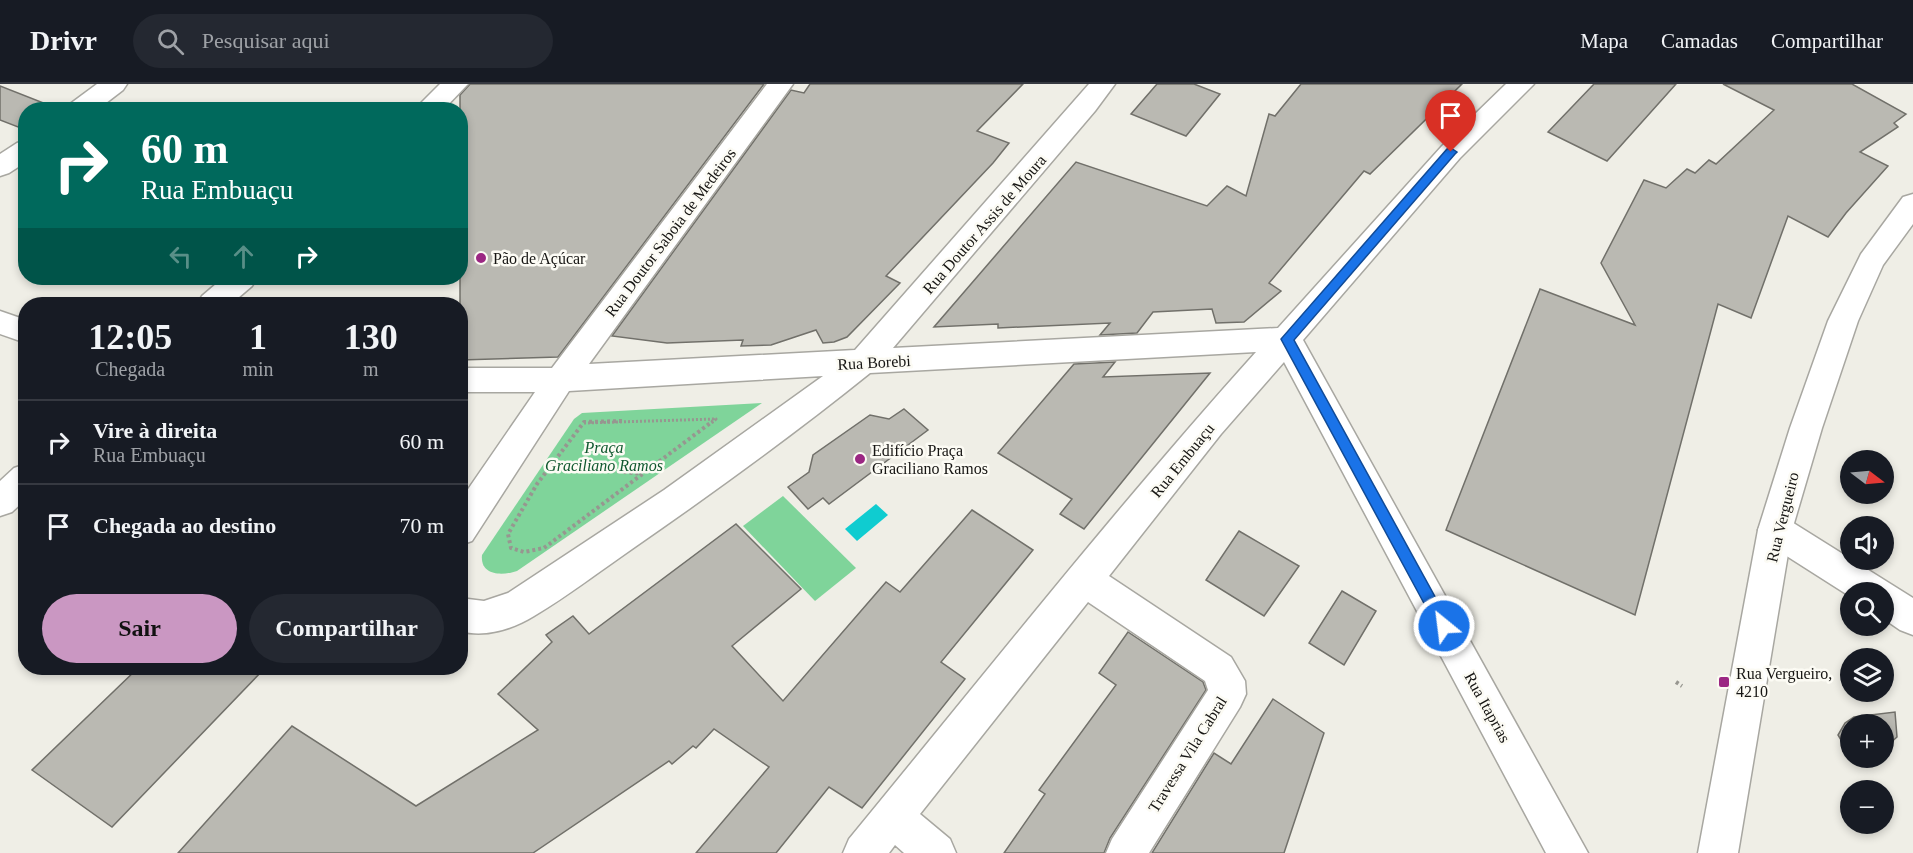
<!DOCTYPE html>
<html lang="pt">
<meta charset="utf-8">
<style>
:root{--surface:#171b24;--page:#242831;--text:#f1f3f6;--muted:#9ea1a6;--line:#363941;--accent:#ca97c2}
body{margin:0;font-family:Georgia,serif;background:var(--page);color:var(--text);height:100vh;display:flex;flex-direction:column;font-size:22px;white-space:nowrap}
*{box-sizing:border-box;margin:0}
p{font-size:20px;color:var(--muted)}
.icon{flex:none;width:33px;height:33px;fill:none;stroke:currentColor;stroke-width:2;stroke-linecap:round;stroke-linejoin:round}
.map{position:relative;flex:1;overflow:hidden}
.drawer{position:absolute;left:18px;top:213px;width:450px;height:378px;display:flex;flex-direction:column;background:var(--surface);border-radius:24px;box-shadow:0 3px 9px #0003}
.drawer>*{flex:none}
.guide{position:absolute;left:18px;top:18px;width:450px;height:183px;border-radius:24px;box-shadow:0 3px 9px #0003;background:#00695c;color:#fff;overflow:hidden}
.needle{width:39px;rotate:106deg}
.tools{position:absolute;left:1840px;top:366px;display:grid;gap:12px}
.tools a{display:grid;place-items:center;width:54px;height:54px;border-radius:50%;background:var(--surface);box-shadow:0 3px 9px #0003;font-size:30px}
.pin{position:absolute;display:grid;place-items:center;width:51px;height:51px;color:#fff;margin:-62px -26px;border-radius:50% 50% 50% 0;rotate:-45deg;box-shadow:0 0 6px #0007}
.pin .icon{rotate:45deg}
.me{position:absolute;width:66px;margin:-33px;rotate:331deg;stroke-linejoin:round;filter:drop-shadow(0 0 4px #0008)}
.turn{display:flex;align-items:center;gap:21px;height:126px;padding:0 24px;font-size:27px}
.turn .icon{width:78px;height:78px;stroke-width:2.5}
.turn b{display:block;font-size:42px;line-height:51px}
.lanes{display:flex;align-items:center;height:57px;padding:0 24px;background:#0003;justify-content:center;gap:30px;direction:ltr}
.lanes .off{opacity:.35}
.eta{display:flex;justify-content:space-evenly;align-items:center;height:102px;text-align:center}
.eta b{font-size:36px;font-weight:600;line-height:42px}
.button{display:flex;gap:12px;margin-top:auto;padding:12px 24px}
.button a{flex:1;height:69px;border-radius:36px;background:var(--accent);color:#111;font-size:24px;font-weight:600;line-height:69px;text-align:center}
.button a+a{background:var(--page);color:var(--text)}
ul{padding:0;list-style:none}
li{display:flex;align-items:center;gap:18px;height:84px;padding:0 24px;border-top:2px solid var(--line)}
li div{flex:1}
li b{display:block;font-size:22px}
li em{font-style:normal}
header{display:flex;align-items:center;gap:36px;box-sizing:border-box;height:84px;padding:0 30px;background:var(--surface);border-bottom:2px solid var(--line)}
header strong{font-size:28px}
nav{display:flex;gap:33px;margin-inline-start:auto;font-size:21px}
.search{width:420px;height:54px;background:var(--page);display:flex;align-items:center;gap:15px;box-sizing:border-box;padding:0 21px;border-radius:33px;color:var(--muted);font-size:22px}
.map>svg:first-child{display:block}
.green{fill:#7fd49a}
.water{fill:#0fccd0}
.building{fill:#bab9b2;stroke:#71706a;stroke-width:1.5}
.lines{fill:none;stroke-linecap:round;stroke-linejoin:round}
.street-casing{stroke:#a8a7a1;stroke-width:3}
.secondary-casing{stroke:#a8a7a1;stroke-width:3}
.path-far1{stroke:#979690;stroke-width:3;stroke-dasharray:2 2;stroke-linecap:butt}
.path{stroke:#979690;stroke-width:4;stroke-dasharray:3 3;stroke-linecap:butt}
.street{fill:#fff;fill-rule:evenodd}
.secondary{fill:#fff;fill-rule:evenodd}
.route{fill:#1a73e8;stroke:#114b97;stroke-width:1.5}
.poi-dot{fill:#9b2783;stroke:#fcfbf4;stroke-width:2}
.labels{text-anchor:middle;stroke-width:5;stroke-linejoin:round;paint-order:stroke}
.street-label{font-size:16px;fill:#161513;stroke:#fcfbf4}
.poi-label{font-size:16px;fill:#161513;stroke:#fcfbf4;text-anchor:start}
.park-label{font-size:16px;font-style:italic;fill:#10582f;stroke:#fcfbf4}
</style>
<header>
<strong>Drivr</strong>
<div class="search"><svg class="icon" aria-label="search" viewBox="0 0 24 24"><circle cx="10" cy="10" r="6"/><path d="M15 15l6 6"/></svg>Pesquisar aqui</div>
<nav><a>Mapa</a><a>Camadas</a><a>Compartilhar</a></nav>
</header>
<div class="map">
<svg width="1913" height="769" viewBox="0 0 1913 769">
<rect width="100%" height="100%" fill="#efeee6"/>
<g class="green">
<path d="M762 319 517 487C502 492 480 492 482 471L574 335 582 329Z"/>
<path d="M783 412 856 484 815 517 743 442Z"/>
</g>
<path class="water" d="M876 420 888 431 857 457 845 445Z"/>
<g class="building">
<path d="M470 0H764L558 273 460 276V11Z"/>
<path d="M810 0H1023L977 47 1009 59 993 79 886 192 900 199 847 253 834 258 823 259 816 246 771 261 741 262 743 256 667 259 612 252 791 6 804 9Z"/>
<path d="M1157 0H1194L1220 10 1186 52 1131 30Z"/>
<path d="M1301 0H1462L1370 90 1364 87 1269 199 1281 207 1244 238 1216 239 1212 225 1153 228 1137 249 1100 251 1110 239 998 244V240L934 243 1076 78 1207 122 1227 102 1246 112 1269 30 1275 32Z"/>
<path d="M1594 0H1676L1607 77 1548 48Z"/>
<path d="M1723 0H1852L1906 30 1894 39 1898 43 1860 68 1888 82 1846 129 1828 153 1788 132 1751 234 1718 220 1635 531 1446 446 1540 205 1635 241 1601 179 1644 96 1666 104 1687 85 1695 89 1709 76 1716 80 1774 26Z"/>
<path d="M0 2 46 20 39 26H26V37L18 43 0 36Z"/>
<path d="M1115 278 1103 293 1210 289 1084 445 1060 430 1072 415 998 369 1074 280Z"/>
<path d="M904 325 928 346 829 420 823 414 808 425 788 403 809 388 813 371 870 331 889 335Z"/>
<path d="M972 426 1033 466 941 578 965 595 862 724 829 703 776 769H696L769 683 714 645 696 664 693 662 672 680 669 677 533 769H178L292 642 416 722 538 646 498 610 552 558 546 551 573 532 589 550 736 440 801 505 732 562 783 617 886 498 900 508Z"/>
<path d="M1239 447 1299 482 1264 532 1206 496Z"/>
<path d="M1342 507 1376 527 1344 581 1309 559Z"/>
<path d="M1128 548 1203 598 1206 606 1110 754 1104 769H1004L1045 710 1039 706 1116 601 1099 589Z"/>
<path d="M138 584H265L112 743 32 686Z"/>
<path d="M1273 615 1324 649 1284 769H1152L1214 669 1231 680Z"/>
<path d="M1895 628 1897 653 1886 663 1884 664V640H1851V667L1847 666 1838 651 1845 639 1854 633Z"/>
</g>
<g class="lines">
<g class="street-casing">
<g id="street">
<path d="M97 0H127L123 6 97 26H66L70 20Z"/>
<path d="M767 0H793L589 280 855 266 1089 0H1115L1095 27 893 264 1278 244 1442 62 1506 0H1534L1460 74 1303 256 1588 769H1546L1284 278 1221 350 1109 492 1231 573 1245 597 1246 610 1240 623 1149 769H1106L1112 755 1208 606 1205 597 1088 518 920 730 950 755 956 769H904L895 761 889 769H843L849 755C983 592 1114 426 1256 268L870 289C793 351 713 409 632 465 600 487 568 512 534 532 513 545 485 554 460 547V514L484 517 508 509 664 406 823 292 569 307 472 457 460 461V417L535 308H460V284H552Z"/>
<path d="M26 56V78L9 89 0 92V70L17 59Z"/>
<path d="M0 227 26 236V259L0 250Z"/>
<path d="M1775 431 1787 435 1913 514V551L1900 546 1884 535V508H1851V513L1763 457 1758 446 1763 435Z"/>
</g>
</g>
<g class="secondary-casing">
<g id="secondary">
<path d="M440 0H468L443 26H414Z"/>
<path d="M1913 110V140L1883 181 1858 237 1822 344 1792 446 1738 769H1698L1758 446 1790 344 1828 237 1861 170 1903 113Z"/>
<path d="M223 194H257L252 202 231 220H197L202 212Z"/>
<path d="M26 380V415L12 428 0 432V397L14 384Z"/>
</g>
</g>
<path class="path-far1" d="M584 339 716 335 711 339"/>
<g class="path">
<path d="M622 337 584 338 537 400 508 450 511 464 524 468 544 464 713 337"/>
<path d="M552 380 642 390"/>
<path d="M1676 598 1682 602"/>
</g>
<use href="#street" class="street"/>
<use href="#secondary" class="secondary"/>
</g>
<path class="route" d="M1451 64 1457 68 1455 70 1294 256 1449 538 1452 542 1449 547 1444 549 1439 547 1281 255 1447 65Z"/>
<g class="poi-dot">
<circle cx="481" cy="174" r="6"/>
<circle cx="860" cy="375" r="6"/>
<rect x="1718" y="592" width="12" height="12" rx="3"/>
</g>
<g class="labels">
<g class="street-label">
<text transform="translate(984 140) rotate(-49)" y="6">Rua Doutor Assis de Moura</text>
<text transform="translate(670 148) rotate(-53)" y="6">Rua Doutor Saboia de Medeiros</text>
<text transform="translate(874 278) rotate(-3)" y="6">Rua Borebi</text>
<text transform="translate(1182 376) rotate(-51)" y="6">Rua Embuaçu</text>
<text transform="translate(1782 433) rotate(-76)" y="6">Rua Vergueiro</text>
<text transform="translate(1488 623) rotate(61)" y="6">Rua Itaprias</text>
<text transform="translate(1187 670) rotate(-58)" y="6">Travessa Vila Cabral</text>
</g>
<g class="poi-label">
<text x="493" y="180">Pão de Açúcar</text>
<text x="872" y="372">Edifício Praça<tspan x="872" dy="18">Graciliano Ramos</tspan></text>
<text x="1736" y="595">Rua Vergueiro,<tspan x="1736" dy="18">4210</tspan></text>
</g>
<g class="park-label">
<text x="604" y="369">Praça<tspan x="604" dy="18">Graciliano Ramos</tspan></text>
</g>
</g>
</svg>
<div class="tools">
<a><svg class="needle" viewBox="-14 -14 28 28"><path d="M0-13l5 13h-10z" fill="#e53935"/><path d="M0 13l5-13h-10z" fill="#9ea1a6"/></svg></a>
<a><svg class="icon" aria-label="sound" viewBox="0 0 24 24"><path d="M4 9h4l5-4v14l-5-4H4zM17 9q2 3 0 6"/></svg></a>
<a><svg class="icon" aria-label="search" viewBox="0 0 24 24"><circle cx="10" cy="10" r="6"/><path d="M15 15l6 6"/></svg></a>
<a><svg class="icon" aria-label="layers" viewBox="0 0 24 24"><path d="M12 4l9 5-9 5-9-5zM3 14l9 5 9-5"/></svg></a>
<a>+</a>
<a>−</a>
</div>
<div class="pin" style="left:1451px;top:68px;background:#d93025"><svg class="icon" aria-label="arrive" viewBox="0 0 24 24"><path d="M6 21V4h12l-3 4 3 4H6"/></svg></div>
<svg class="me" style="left:1444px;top:542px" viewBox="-20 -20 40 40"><circle r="17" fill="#1a73e8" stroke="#fff" stroke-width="3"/><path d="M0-11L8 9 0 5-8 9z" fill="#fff"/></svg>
<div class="guide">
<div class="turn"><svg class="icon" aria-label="right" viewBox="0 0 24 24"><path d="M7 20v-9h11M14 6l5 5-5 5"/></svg><div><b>60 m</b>Rua Embuaçu</div></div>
<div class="lanes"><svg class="icon off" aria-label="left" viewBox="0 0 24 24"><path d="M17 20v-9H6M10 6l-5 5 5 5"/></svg><svg class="icon off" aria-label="ahead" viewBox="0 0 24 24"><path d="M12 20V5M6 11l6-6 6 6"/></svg><svg class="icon" aria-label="right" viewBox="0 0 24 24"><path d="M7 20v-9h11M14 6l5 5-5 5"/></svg></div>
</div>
<section class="drawer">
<div class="eta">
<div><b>12:05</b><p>Chegada</p></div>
<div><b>1</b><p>min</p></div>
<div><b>130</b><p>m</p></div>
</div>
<ul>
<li><svg class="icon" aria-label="right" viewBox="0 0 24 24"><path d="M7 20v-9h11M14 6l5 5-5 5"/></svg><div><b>Vire à direita</b><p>Rua Embuaçu</p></div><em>60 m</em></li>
<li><svg class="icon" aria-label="arrive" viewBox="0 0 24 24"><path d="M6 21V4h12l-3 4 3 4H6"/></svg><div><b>Chegada ao destino</b></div><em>70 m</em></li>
</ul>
<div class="button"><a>Sair</a><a>Compartilhar</a></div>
</section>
</div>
